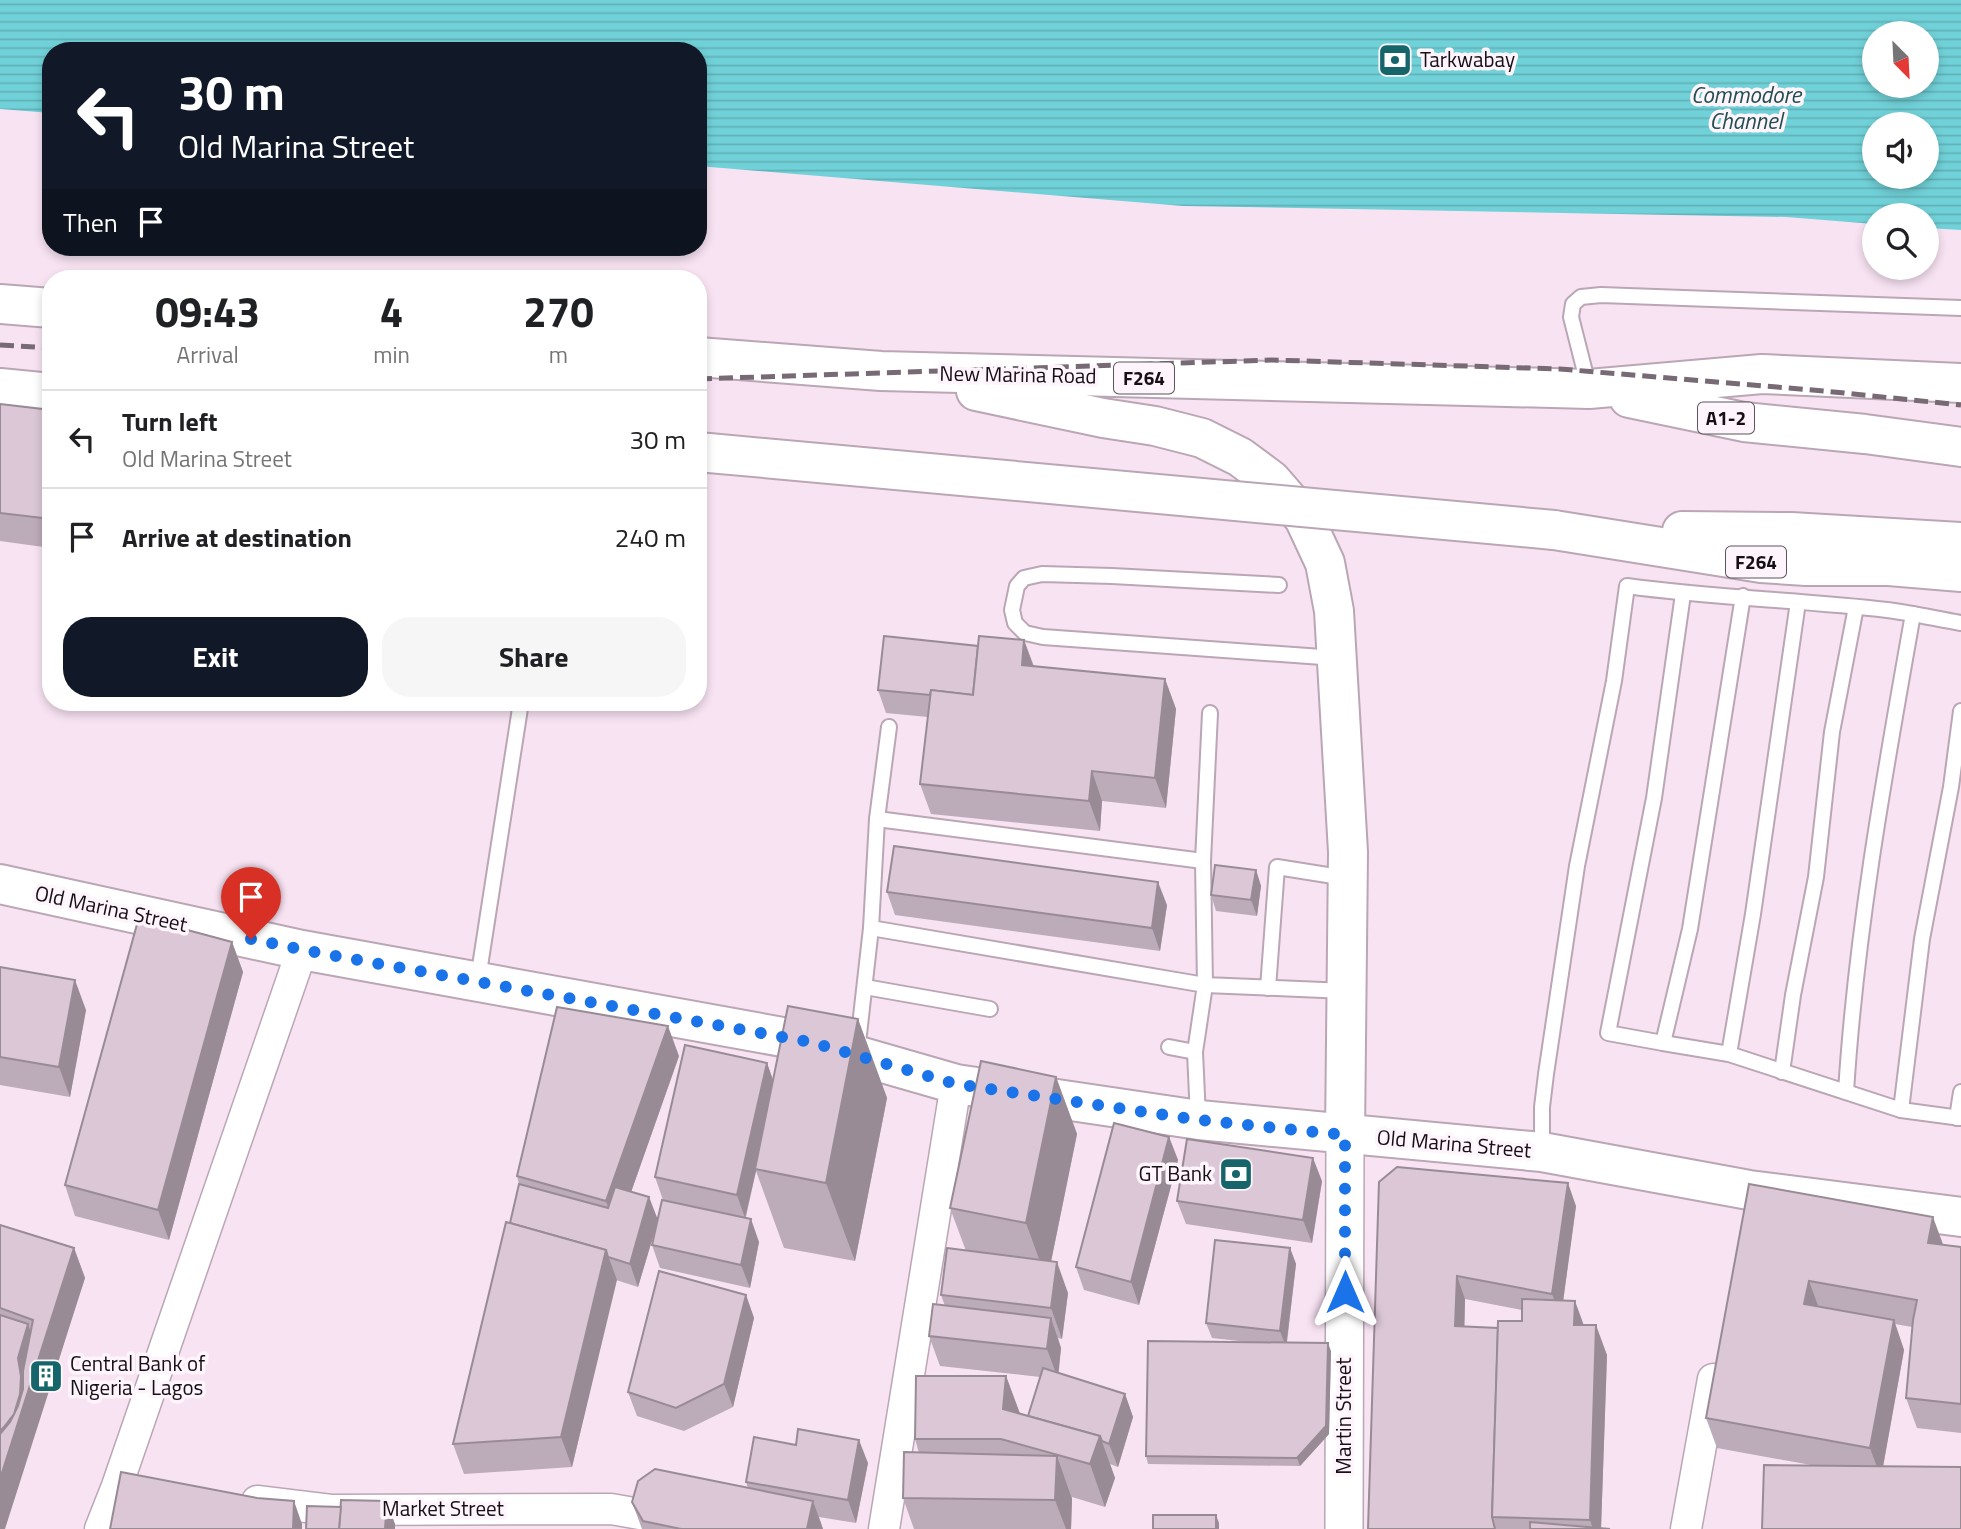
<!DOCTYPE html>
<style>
:root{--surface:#fff;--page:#f6f6f6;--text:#202124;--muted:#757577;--line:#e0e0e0;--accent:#111827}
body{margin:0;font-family:"Titillium Web",sans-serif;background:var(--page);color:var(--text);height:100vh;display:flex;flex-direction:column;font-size:26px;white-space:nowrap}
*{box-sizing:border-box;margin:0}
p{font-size:23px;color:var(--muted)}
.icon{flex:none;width:38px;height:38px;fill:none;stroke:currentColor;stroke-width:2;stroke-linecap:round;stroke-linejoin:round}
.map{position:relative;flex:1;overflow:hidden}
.details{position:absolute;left:42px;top:270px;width:665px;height:441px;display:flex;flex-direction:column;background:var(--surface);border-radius:28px;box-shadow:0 4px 10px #0003}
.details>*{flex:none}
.guide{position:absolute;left:42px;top:42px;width:665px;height:214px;border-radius:28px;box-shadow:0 4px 10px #0003;background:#111827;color:#fff;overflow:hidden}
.needle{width:46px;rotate:156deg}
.controls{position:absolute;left:1862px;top:21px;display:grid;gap:14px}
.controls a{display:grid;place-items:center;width:77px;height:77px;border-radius:50%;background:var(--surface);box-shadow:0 4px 10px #0003;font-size:35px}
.pin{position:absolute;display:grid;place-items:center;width:60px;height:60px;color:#fff;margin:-72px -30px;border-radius:50% 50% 50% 0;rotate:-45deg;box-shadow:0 0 7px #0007}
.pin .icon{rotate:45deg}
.me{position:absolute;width:77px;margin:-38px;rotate:0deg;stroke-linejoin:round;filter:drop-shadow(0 0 5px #0008)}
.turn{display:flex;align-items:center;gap:24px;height:147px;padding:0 21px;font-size:32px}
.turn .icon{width:91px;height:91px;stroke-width:2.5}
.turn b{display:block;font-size:49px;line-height:60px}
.then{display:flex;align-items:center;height:66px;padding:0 21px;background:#0003;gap:14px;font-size:26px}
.eta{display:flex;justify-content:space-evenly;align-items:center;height:119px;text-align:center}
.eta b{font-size:42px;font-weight:700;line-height:49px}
.button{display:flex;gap:14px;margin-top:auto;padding:14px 21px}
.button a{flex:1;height:80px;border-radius:28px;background:var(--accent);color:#fff;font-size:28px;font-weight:700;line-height:80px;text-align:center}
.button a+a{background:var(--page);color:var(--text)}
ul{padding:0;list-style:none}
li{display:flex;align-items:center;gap:21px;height:98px;padding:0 21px;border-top:2px solid var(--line)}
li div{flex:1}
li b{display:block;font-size:26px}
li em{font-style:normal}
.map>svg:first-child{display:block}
.water{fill:url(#water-rules);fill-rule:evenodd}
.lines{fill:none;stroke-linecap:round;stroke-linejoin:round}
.service-casing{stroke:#baa6b5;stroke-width:18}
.minor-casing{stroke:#baa6b5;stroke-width:33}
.tertiary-casing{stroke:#baa6b5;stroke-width:40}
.primary-casing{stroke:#baa6b5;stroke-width:42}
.motorway-casing{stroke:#baa6b5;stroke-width:42}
.service{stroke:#fff;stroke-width:14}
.minor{stroke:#fff;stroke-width:30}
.tertiary{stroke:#fff;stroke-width:37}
.primary{stroke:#fff;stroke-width:38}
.motorway{stroke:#fff;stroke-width:38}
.rail{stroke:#776a74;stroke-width:5;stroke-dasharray:14 7;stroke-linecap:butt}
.motorway-bridge-casing{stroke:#baa6b5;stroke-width:42;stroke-linecap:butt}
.motorway-bridge{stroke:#fff;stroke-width:38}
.wall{fill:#bcabb8;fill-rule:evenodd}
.shaded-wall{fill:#998b96}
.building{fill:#dbc7d6;stroke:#998b96;stroke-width:2}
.route{stroke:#1a73e8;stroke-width:12;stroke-dasharray:0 21.6}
.labels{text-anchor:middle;stroke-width:7;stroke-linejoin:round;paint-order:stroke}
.shield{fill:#fdf5fb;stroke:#5b545a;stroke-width:2}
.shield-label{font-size:19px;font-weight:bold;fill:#160f15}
.poi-label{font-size:21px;fill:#160f15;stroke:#fdf5fb;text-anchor:start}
.street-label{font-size:21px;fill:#160f15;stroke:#fdf5fb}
.water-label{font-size:23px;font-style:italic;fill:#224e51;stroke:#fdf5fb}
</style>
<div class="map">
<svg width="1961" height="1529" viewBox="0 0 1961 1529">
<defs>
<pattern id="water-rules" width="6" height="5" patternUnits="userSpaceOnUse" patternTransform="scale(1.75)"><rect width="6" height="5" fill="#71d1d8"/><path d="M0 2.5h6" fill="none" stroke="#61b2b8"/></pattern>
</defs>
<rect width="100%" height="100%" fill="#f8e3f3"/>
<path class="water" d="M0 0H1961V230L1927 228V215H1874V224L1786 217 1183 206 698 166V51H51V113L0 109ZM1874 33H1927V86H1874ZM1874 124H1927V177H1874Z"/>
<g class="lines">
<g class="service-casing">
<g id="service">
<path d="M1589 388 1571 317 1573 304 1581 297 1601 295 1961 308"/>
<path d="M1279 585 1112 576 1042 574 1024 578 1017 586 1012 610 1015 623 1025 633 1043 637 1336 658"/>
<path d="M1743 596 1690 929 1663 1043 1729 1054 1901 1110 1961 1118"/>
<path d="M1210 713 1203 861 1205 985 1346 991"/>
<path d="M877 819 889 727"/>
<path d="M871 928 877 819 1203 861"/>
<path d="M478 979 521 702"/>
<path d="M865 987 990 1009"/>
<path d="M1268 988 1277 867 1346 878"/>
<path d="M858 1043 871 928 1205 985 1195 1052 1198 1118"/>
<path d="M1663 1043 1608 1033 1654 798 1683 594"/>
<path d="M1169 1047 1195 1052"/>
<path d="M1729 1054 1753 914 1798 602"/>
<path d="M1782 1072 1793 995 1816 877 1832 732 1856 607"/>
<path d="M1846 1092C1856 931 1885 772 1913 614"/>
<path d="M1901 1110 1922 939 1951 787 1961 711"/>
<path d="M1957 1118 1961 1092"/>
<path d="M1542 1150V1107L1546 1074 1577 866 1614 681 1627 586C1713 598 1801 600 1887 610 1912 613 1937 619 1961 623"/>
</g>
</g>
<g class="minor-casing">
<g id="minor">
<path d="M257 1501 331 1510 611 1509 726 1529"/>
<path d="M100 1529 117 1486 302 950"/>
<path d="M884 1529 956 1084"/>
<path d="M1686 1529 1713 1379"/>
</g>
</g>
<g class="tertiary-casing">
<path id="tertiary" d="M1344 1529 1345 1135"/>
</g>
<g class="primary-casing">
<path id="primary" d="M0 884 302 950 810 1042 956 1084 1199 1120 1542 1152 1749 1190 1961 1217"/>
</g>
<g class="motorway-casing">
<g id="motorway">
<path d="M0 304 51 308"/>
<path d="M698 357 881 371 1589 389 1762 374 1961 383"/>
<path d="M0 388 51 393"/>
<path d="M976 391 1103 418 1155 426 1202 438 1240 457 1271 480 1304 518 1325 563 1334 611 1348 852 1345 1135"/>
<path d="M1629 398 1744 422 1865 434 1961 447"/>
<path d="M1554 530 1761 563 1806 566H1889L1961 572"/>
<path d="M1682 531 1791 532 1961 542"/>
</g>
</g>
<use href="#service" class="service"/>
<use href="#minor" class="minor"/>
<use href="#tertiary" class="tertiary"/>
<use href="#primary" class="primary"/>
<use href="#motorway" class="motorway"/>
<g class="rail">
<path d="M0 345 51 348"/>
<path d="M698 379 1272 360 1560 369 1824 391 1961 405"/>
</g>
<g class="motorway-bridge-casing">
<path id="motorway-bridge" d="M698 452 1554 530"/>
</g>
<use href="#motorway-bridge" class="motorway-bridge"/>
</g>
<g class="wall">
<path d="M0 404 51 410V548L0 541Z"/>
<path d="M1024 640 1034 666 1165 679 1176 709 1166 808 1102 801 1100 831 931 814 920 784 928 717 886 713 878 690 978 646Z"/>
<path d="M1256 870 1261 886 1257 916 1216 911 1211 895Z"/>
<path d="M887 892 1167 905 1160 951 895 915Z"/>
<path d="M232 942 243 972 169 1240 75 1216 65 1185Z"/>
<path d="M0 967 86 1010 70 1097 0 1085Z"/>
<path d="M858 1019 887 1098 855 1261 784 1248 756 1171 746 1217 759 1242 750 1288 660 1268 652 1245 656 1227 638 1287 616 1280 572 1467 464 1474 453 1444 510 1223 519 1184 517 1176 679 1056 631 1192 649 1197 657 1219 663 1200 655 1177 767 1063 773 1080Z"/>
<path d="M1056 1077 1077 1134 1051 1262 1068 1293 1062 1339 1058 1338 1061 1348 1058 1373 1125 1394 1133 1417 1118 1467 1110 1464 1115 1478 1105 1507 1072 1497 1071 1529H914L903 1498 919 1453 915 1439 1006 1376 1020 1414 1028 1416 1040 1377 940 1366 929 1336 945 1306 941 1295 966 1251 950 1208Z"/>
<path d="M1169 1137 1178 1160 1139 1305 1084 1290 1076 1267Z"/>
<path d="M1322 1181 1312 1243 1186 1224 1177 1201Z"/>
<path d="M1379 1182 1576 1206 1563 1301 1584 1325 1607 1355 1601 1528 1610 1529H1368ZM1465 1299 1522 1310V1321L1498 1328 1464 1326Z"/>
<path d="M1749 1184 1943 1245 1961 1247V1433L1917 1428 1906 1398 1912 1327 1895 1324 1904 1350 1883 1466 1811 1465 1717 1448 1706 1418Z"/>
<path d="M0 1225 74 1248 85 1278 0 1529Z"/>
<path d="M1290 1248 1296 1264 1287 1343 1331 1351 1329 1434 1300 1466 1148 1464 1146 1456 1248 1342 1212 1338 1206 1323Z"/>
<path d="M746 1295 754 1318 733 1407 684 1431 637 1416 628 1392Z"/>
<path d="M868 1463 856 1523 819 1517 823 1529H642L632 1502 748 1488 746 1482Z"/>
</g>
<g class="shaded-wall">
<path d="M1024 640 1035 671 1022 665Z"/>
<path d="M1165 679 1176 709 1166 808 1155 778Z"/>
<path d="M1092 771 1102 801 1100 831 1089 801Z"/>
<path d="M1256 870 1261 886 1257 916 1251 900Z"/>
<path d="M1158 882 1167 905 1160 951 1152 928Z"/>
<path d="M232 942 243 972 169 1240 158 1210Z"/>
<path d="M75 980 86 1010 70 1097 59 1067Z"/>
<path d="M858 1019 887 1098 855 1261 826 1183Z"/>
<path d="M668 1026 679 1056 617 1232 606 1201Z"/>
<path d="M767 1063 775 1086 755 1169 756 1171 745 1218 737 1195Z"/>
<path d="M1056 1077 1077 1134 1047 1281 1026 1223Z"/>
<path d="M1169 1137 1178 1160 1139 1305 1131 1282Z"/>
<path d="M1313 1158 1322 1181 1312 1243 1303 1220Z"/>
<path d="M1568 1183 1576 1206 1561 1317 1552 1294Z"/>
<path d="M649 1197 658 1220 638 1287 630 1264Z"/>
<path d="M1933 1217 1944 1247 1928 1243Z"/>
<path d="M751 1219 759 1242 750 1288 741 1265Z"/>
<path d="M74 1248 85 1278 5 1529H0V1431L18 1358 28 1324 38 1354Z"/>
<path d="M1290 1248 1296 1264 1286 1347 1280 1331Z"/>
<path d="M606 1250 617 1280 572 1467 561 1437Z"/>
<path d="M1057 1262 1068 1293 1062 1339 1051 1308Z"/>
<path d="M1457 1276 1465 1299 1464 1349 1455 1326Z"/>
<path d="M1809 1281 1820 1311 1804 1304Z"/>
<path d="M746 1295 754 1318 733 1407 724 1384Z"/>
<path d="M1575 1301 1586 1331 1574 1325Z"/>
<path d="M1051 1318 1061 1348 1058 1379 1047 1349Z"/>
<path d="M1894 1320 1904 1350 1881 1478 1870 1448Z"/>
<path d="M1596 1325 1607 1355 1601 1529H1593L1590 1520Z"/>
<path d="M1328 1343 1331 1351 1329 1434 1300 1466 1297 1458Z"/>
<path d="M1006 1376 1022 1419 1003 1409Z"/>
<path d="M1125 1394 1133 1417 1118 1467 1109 1444Z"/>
<path d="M1100 1436 1115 1478 1105 1507 1090 1464Z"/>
<path d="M859 1440 868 1463 856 1523 848 1500Z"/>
<path d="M1057 1456 1072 1499 1071 1529H1066L1055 1500Z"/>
<path d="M294 1501 302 1524V1529H293Z"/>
<path d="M387 1501 395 1524V1529H385Z"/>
<path d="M813 1501 823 1529H807Z"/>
<path d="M1216 1515 1219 1523V1529H1216Z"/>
</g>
<g class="building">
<path d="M0 404 51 410V519L0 513Z"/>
<path d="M884 636 978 646 973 695 931 690 930 695 878 690Z"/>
<path d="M979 636 1024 640 1022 665 1165 679 1155 778 1092 771 1089 801 920 784 931 690 973 695Z"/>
<path d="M894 846 1158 882 1152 928 887 892Z"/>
<path d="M1215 865 1256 870 1251 900 1211 895Z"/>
<path d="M139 917 232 942 158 1210 65 1185Z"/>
<path d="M0 967 75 980 59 1067 0 1057Z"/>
<path d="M788 1006 858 1019 826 1183 755 1169Z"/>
<path d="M557 1007 668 1026 606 1201 517 1176Z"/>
<path d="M685 1045 767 1063 737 1195 655 1177Z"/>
<path d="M981 1061 1056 1077 1026 1223 950 1208Z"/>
<path d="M1114 1123 1169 1137 1131 1282 1076 1267Z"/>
<path d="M1187 1139 1313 1158 1303 1220 1177 1201Z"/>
<path d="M1397 1167 1568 1183 1552 1294 1457 1276 1455 1326 1498 1328 1492 1517 1495 1529H1368L1379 1182Z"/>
<path d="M519 1184 608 1208 615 1187 649 1197 630 1264 608 1257 606 1250 510 1223Z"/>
<path d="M1749 1184 1933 1217 1928 1243 1961 1247V1404L1906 1398 1913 1320 1917 1300 1809 1281 1804 1304 1894 1320 1870 1448 1706 1418Z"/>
<path d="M662 1200 751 1219 741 1265 652 1245Z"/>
<path d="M506 1222 606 1250 561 1437 453 1444Z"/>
<path d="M0 1225 74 1248 0 1479V1434L10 1422 18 1406 23 1389V1371L33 1320 0 1308Z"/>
<path d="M1215 1240 1290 1248 1280 1331 1206 1323Z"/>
<path d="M947 1248 1057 1262 1051 1308 941 1295Z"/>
<path d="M659 1271 746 1295 724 1384 676 1408 628 1392Z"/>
<path d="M1522 1299 1575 1301 1574 1325H1596L1590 1520 1492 1517 1498 1321H1522Z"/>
<path d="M933 1304 1051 1318 1047 1349 929 1336Z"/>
<path d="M0 1315 28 1324 18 1358 21 1376 20 1394 14 1414 4 1427 0 1431Z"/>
<path d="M1148 1341 1328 1343 1326 1426 1297 1458 1146 1456Z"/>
<path d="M1043 1368 1125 1394 1109 1444 1102 1441 1100 1436 1028 1416Z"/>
<path d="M916 1376H1006L1003 1409 1100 1436 1090 1464 1001 1439H915Z"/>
<path d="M798 1429 859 1440 848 1500 746 1482 754 1437 796 1445Z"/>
<path d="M904 1452 1057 1456 1055 1500 903 1498Z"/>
<path d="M1764 1465 1961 1467V1529H1762Z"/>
<path d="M655 1469 813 1501 807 1529H681L643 1521 632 1502 638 1481Z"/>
<path d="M121 1472 257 1498 294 1501 293 1529H110Z"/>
<path d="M341 1500 387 1501 385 1529H339Z"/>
<path d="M307 1506 341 1507 339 1529H306Z"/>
<rect x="1153" y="1515" width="63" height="14"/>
<path d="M1530 1522 1610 1529H1530Z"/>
</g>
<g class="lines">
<path class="route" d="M251 939 314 952 810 1042 956 1084 1199 1120 1345 1135V1292"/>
</g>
<defs>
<g id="bank-square" transform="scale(1.75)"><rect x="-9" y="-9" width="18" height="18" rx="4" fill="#16656a" stroke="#fdf5fb"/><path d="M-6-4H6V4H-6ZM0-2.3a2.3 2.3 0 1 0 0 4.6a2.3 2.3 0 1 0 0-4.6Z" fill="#fff"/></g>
<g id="building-square" transform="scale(1.75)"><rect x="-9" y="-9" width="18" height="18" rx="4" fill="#16656a" stroke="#fdf5fb"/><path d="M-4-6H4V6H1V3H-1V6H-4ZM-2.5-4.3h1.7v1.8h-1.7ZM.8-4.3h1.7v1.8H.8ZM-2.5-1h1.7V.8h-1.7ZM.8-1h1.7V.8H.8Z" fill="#fff"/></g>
</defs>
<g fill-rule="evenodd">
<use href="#bank-square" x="1395" y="60"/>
<use href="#bank-square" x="1236" y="1174"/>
<use href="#building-square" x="46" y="1376"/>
</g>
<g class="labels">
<g class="shield">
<rect x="1114" y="362.5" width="60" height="31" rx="5"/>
<rect x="1698" y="402.5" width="56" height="31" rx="5"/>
<rect x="1726" y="546.5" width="60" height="31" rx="5"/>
</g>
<g class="shield-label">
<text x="1144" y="385">F264</text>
<text x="1726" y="425">A1-2</text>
<text x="1756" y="569">F264</text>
</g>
<g class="poi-label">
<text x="1420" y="67">Tarkwabay</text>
<text x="1212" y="1181" text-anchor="end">GT Bank</text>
<text x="70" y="1371">Central Bank of<tspan x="70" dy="24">Nigeria - Lagos</tspan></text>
</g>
<g class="street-label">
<text transform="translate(1018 375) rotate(1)" y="7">New Marina Road</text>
<text transform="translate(111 909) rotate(12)" y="7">Old Marina Street</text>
<text transform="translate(1454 1144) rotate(5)" y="7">Old Marina Street</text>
<text transform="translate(1344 1416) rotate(-90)" y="7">Martin Street</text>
<text x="443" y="1516">Market Street</text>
</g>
<g class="water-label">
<text x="1746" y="103">Commodore<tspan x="1746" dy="26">Channel</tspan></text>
</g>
</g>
</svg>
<div class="controls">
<a><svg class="needle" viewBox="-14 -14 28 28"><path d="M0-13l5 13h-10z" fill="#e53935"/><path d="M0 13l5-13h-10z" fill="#757577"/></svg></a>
<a><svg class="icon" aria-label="sound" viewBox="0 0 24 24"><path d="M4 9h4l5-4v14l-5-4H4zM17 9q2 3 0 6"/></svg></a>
<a><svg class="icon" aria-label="search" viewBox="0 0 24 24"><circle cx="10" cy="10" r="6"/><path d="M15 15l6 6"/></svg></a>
</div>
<div class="pin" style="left:251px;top:939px;background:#d93025"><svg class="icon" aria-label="arrive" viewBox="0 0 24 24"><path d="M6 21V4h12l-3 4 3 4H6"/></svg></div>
<svg class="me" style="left:1345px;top:1292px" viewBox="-20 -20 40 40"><path d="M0-17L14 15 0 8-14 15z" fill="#1a73e8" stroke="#fff" stroke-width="4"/></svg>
<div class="guide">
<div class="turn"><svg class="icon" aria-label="left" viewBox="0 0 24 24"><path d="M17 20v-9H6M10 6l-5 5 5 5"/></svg><div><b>30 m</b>Old Marina Street</div></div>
<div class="then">Then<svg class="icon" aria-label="arrive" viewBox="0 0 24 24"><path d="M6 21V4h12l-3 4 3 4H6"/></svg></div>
</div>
<section class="details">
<div class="eta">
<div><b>09:43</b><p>Arrival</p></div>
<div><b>4</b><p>min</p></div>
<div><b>270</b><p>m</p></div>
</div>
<ul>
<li><svg class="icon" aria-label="left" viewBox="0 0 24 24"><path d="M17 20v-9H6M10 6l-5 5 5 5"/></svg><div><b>Turn left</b><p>Old Marina Street</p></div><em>30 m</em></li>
<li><svg class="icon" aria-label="arrive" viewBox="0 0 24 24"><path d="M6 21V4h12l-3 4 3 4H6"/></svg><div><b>Arrive at destination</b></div><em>240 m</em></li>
</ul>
<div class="button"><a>Exit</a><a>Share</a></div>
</section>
</div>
